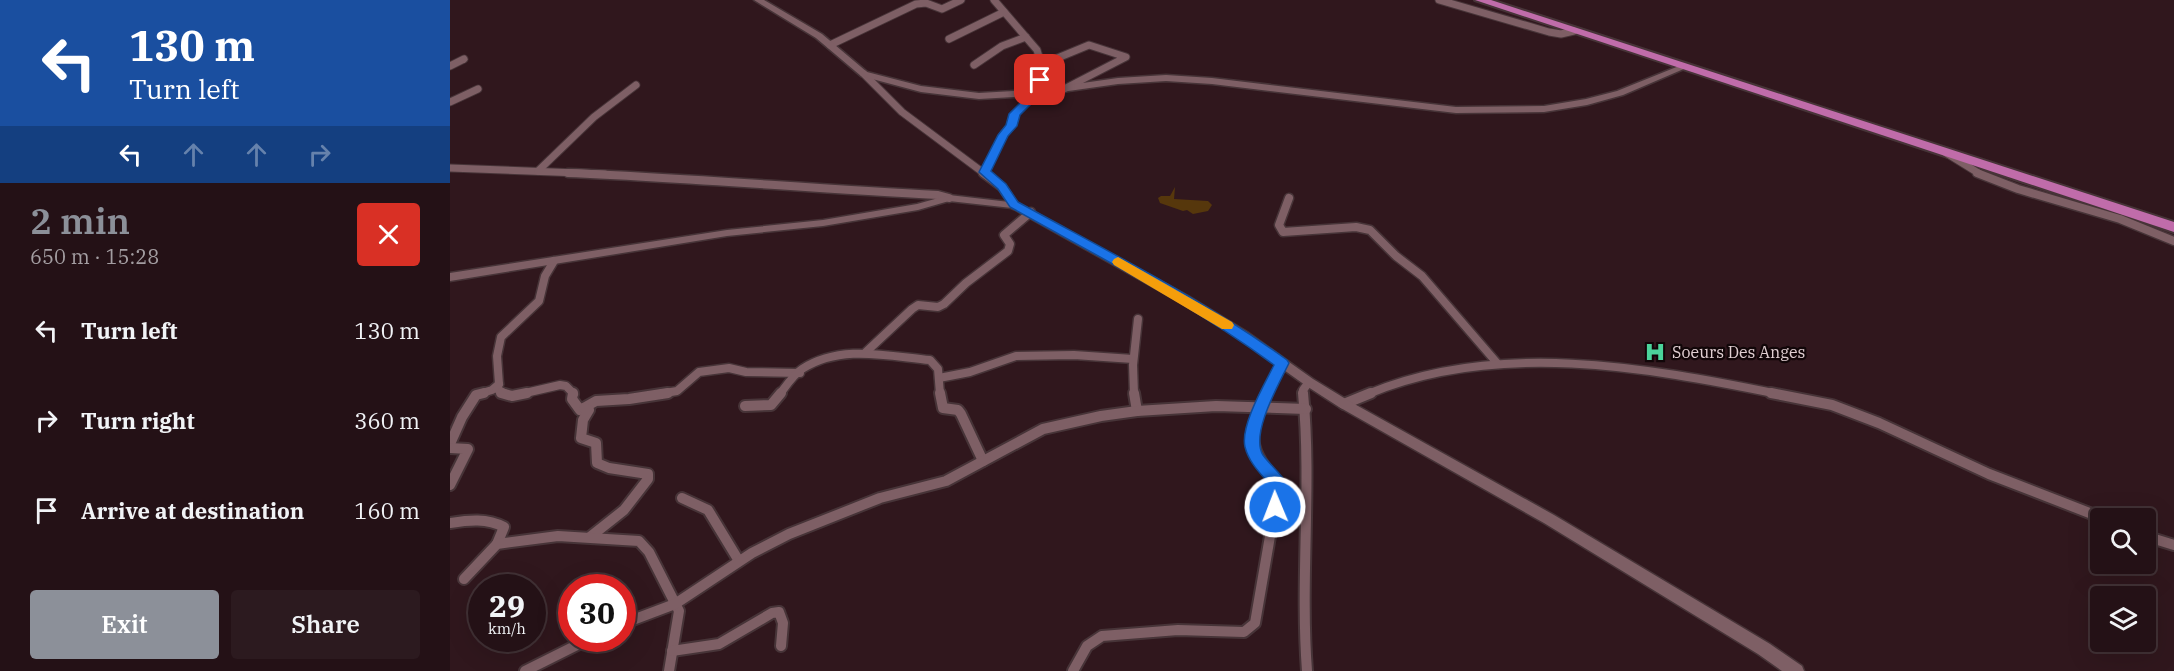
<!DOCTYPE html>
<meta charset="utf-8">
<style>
:root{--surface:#241116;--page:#2c1a1f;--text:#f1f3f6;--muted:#a39da1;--line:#413135;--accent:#8c9099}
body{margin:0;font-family:"IBM Plex Serif",serif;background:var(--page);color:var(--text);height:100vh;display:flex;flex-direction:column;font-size:22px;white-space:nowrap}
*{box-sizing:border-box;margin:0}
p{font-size:20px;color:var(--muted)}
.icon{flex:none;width:33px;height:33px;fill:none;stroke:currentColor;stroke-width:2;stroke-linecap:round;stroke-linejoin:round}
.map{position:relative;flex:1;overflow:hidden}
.panel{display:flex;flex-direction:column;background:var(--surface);width:450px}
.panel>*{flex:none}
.top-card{background:#1a4fa0;color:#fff;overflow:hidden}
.tools{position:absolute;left:1640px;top:508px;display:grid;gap:12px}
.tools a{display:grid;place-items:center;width:66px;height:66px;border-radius:6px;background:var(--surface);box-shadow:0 6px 24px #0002,0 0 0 2px var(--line);font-size:30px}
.speed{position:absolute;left:18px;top:574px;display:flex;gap:12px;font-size:30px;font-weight:700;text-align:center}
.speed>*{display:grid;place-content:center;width:78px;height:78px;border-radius:50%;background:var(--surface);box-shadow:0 6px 24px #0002,0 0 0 2px var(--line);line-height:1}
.speed small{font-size:15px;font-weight:400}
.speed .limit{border:9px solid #d22;background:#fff;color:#111}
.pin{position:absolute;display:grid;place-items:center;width:51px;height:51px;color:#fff;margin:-26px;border-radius:12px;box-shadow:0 3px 9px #0006}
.me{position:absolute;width:66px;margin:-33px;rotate:359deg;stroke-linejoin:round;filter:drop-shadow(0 0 4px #0008)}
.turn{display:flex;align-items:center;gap:21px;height:126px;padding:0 30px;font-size:27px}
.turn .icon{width:78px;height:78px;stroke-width:2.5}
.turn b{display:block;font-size:42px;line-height:51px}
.lanes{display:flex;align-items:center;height:57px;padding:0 30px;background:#0003;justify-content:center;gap:30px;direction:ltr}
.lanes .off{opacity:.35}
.round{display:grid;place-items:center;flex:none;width:63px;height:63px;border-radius:6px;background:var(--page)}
.headline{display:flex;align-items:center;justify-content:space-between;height:102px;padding:0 30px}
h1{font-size:36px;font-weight:600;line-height:45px;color:var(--accent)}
.button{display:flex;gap:12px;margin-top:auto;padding:12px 30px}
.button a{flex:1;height:69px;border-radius:6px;background:var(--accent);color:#fff;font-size:24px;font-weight:600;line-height:69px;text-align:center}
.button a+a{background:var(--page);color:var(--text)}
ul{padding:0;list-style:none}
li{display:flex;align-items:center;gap:18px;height:90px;padding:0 30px}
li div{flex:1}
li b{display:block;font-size:22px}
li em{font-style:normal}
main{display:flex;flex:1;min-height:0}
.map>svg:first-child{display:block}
.green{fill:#56370c}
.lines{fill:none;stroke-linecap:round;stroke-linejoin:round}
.minor-far2-casing{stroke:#473438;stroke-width:9}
.minor-far1-casing{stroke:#473438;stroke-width:11}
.minor-casing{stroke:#473438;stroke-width:14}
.tertiary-casing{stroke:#473438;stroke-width:3}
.trunk-casing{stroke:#473438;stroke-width:4}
.minor-far2{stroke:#7e5f65;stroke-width:7}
.minor-far1{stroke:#7e5f65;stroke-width:8}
.minor{stroke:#7e5f65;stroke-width:10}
.tertiary{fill:#7e5f65;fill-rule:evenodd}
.trunk{fill:#c06caa;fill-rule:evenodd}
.route{fill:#1a73e8;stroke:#114b97;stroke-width:1.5}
.slow{fill:#f59e0b}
.labels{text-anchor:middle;stroke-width:4.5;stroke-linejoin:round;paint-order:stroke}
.poi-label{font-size:16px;fill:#e1cfd2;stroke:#110608;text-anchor:start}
</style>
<main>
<section class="panel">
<div class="top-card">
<div class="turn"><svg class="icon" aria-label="left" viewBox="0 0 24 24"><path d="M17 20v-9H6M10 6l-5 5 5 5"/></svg><div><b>130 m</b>Turn left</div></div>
<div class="lanes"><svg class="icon" aria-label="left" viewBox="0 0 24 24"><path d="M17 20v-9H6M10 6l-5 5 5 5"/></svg><svg class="icon off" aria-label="ahead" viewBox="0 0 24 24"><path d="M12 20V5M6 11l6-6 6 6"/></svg><svg class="icon off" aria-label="ahead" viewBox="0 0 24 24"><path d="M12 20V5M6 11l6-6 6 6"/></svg><svg class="icon off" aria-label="right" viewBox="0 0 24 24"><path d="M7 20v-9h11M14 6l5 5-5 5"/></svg></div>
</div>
<div class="headline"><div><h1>2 min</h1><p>650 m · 15:28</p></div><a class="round" style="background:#d93025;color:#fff"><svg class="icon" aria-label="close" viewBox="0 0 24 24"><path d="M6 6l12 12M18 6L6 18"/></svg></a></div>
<ul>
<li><svg class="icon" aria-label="left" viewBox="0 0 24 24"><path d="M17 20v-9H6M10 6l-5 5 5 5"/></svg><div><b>Turn left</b></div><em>130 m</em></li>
<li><svg class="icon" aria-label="right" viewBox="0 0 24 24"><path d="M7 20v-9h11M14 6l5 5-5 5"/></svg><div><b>Turn right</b></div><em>360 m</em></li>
<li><svg class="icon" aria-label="arrive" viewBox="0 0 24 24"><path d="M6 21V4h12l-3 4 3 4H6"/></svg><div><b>Arrive at destination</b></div><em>160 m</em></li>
</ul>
<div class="button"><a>Exit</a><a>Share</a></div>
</section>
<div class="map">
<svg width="1724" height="671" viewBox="0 0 1724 671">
<rect width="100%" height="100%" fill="#30171d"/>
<path class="green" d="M725 187 724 199 758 201 762 205 758 211 743 214 737 210 733 211 710 203 708 198 711 196H720Z"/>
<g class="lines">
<g class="minor-far2-casing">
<g id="minor-far2">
<path d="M544 0 587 50 593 70 583 93"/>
<path d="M989 0 1099 32 1111 34 1124 31"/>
<path d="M499 39 554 12"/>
<path d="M380 45 466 4 476 3 492 9 511 0"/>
<path d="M593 64 639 45 676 57 614 89"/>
<path d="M524 65 552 46 576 37"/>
<path d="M0 66 14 59"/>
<path d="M414 74 452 112 535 174"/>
<path d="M0 102 28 89"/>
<path d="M1496 153 1530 174"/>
<path d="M0 168 155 174"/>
<path d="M88 171 144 117 186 85"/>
<path d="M535 172 553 135 561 126 565 114 586 93"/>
</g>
</g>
<g class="minor-far1-casing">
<g id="minor-far1">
<path d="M118 173C242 178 365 189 488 195L499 198"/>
<path d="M533 173 552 187 564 205"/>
<path d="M1527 173 1568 189 1670 219 1724 241"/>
<path d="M839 198 829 225 833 232 906 227 920 230 946 256 972 276 1047 363"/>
<path d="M416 352 462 309 468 305 488 307 494 304 516 283 558 251 560 244 554 235 581 212"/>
<path d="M489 378 520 372 566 356 624 355 683 359"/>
<path d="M29 394 42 390 49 384"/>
<path d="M56 394 47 389 49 384 47 356 51 337 89 301 95 276 104 261"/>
<path d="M71 394 110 385 116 386 124 394"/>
<path d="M209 394 227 391 249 372 279 368 296 372 350 373"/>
<path d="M330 394C336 386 343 375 352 369 391 344 437 356 480 360L488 369 490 394"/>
<path d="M684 394 683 365 688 319"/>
<path d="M817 394 832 363"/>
<path d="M853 394V390L859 382"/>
<path d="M918 394C1047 340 1195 367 1328 394"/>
</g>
</g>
<g class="minor-casing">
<g id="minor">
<path d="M51 393 62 396 77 393"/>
<path d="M123 393 122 399 130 410 146 401 179 399 218 393"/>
<path d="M490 393 493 408 508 410 511 414 533 461"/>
<path d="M684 393 687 411"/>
<path d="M853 393C862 485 850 578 857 671"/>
<path d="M1321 393 1382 405 1429 423 1539 474 1655 519"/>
<path d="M894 404 921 393"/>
<path d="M295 406 321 405 331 393"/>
<path d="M134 408 139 410 133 420 131 438 146 443 147 463 159 468 198 474V479L174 510 140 537"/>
<path d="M0 444 12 417 26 395 34 393"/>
<path d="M0 448 18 449 0 485"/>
<path d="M232 498 258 510 289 561"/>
<path d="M0 523C19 520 37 518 54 527L47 544"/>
<path d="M1695 536 1724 545"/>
<path d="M14 579 47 544 108 536 189 541 199 552 229 611 219 671"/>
<path d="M172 624 225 604 302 553 339 534 430 498 496 481 593 429 651 416 687 411 766 406 856 409"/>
<path d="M222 651 269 644 322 613 329 612 333 623 331 646"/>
<path d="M75 671 139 639"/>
<path d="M623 671 637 646 652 636 728 630 794 632 805 623 829 484C797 449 797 435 817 393"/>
</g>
</g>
<g class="tertiary-casing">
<g id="tertiary">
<path d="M304 0H314L372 34 417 72 471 86 529 93 583 90 668 78 716 75 762 78 1006 107 1094 106 1136 99 1167 91 1229 66 1236 68 1173 95 1137 105 1094 112 1006 113 762 84 716 81 668 84 583 96 529 99 471 92 411 76 366 38Z"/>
<path d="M499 195 568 203 738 296 797 332 863 379 899 401 1104 515 1320 644 1352 666 1354 671H1332L1308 654 1094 523 889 407 855 385 789 338 730 302 562 208 499 201 468 210 373 226 277 236 0 281V273L277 230 373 220 467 204Z"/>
</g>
</g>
<g class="trunk-casing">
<path id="trunk" d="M1025 0H1041L1724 222V232Z"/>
</g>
<use href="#minor-far2" class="minor-far2"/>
<use href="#minor-far1" class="minor-far1"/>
<use href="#minor" class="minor"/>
<use href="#tertiary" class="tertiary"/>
<use href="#trunk" class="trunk"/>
</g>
<path class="route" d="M586 78 595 80 590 91 592 93 570 115 567 126 558 136 541 171 556 184 568 202C659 252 753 299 837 360L839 363C829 384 800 434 813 455 820 465 831 473 837 484L831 512 825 514 819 512 817 507 821 486C811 474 799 463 795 447 790 426 814 385 824 365 741 304 649 257 560 207L548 189 529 172 548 135 556 125 559 114 579 94Z"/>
<path class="slow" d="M668 257 782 322 784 325 782 329H772L664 265 662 262 664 259Z"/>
<defs>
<g id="hospital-bare" transform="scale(1.62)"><path d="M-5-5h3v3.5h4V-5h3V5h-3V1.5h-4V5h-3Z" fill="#4bd49b" stroke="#110608" stroke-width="2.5" paint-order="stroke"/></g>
</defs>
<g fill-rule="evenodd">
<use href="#hospital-bare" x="1205" y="352"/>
</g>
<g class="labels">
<g class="poi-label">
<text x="1222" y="358">Soeurs Des Anges</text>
</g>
</g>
</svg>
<div class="tools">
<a><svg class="icon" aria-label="search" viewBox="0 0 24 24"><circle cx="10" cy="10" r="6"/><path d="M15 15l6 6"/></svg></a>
<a><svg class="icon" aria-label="layers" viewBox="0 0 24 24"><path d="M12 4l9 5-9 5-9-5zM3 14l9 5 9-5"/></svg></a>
</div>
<div class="speed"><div>29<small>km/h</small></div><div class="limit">30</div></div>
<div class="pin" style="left:590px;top:80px;background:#d93025"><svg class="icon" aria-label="arrive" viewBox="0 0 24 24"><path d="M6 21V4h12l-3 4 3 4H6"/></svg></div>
<svg class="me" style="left:825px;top:507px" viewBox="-20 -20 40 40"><circle r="17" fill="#1a73e8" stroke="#fff" stroke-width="3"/><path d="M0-11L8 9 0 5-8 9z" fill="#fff"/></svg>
</div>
</main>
